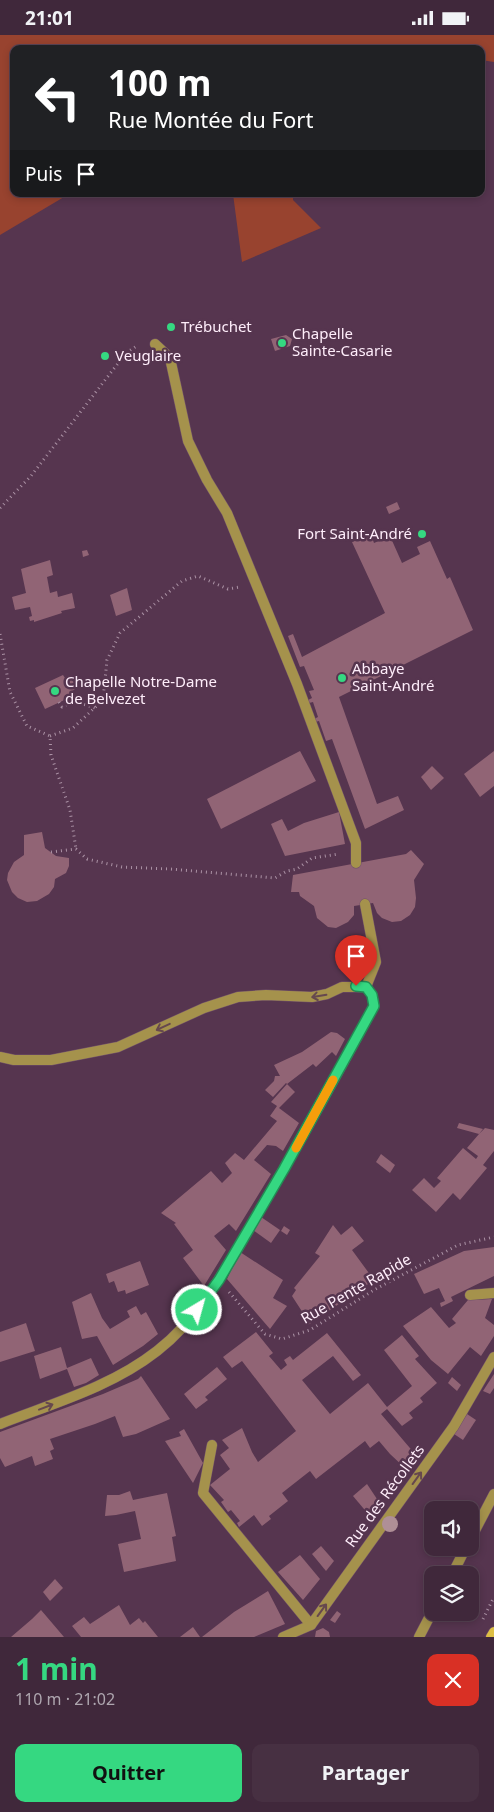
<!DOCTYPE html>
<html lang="fr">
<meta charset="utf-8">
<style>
:root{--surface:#40283b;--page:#473042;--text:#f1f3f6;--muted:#aea6af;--line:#594455;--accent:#35d881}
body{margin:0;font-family:"Noto Sans",sans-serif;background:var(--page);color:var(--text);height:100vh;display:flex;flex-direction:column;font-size:19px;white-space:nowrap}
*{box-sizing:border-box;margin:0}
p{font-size:16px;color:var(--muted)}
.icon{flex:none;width:28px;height:28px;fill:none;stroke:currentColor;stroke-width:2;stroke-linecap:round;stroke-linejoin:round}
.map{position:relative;height:1602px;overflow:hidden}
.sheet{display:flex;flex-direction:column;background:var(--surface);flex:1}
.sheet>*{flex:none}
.top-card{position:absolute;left:10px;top:10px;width:475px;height:152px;border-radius:10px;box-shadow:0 2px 8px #0003,0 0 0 1px var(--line);background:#202124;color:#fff;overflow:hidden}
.controls{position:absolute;left:424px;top:1466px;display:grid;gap:10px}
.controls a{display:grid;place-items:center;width:55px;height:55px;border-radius:10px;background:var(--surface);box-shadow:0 2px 8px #0003,0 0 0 1px var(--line);font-size:25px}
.pin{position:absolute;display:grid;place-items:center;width:42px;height:42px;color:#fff;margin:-51px -21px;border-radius:50% 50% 50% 0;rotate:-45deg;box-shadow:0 0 5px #0007}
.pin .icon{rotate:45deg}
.me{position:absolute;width:55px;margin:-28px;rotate:37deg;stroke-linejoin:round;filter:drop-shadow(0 0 4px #0008)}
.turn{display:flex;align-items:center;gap:18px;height:105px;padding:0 15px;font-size:22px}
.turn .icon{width:65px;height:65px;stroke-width:2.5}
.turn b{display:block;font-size:35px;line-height:42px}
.then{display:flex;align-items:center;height:48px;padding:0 15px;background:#0003;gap:10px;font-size:19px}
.round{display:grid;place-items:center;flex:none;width:52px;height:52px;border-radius:10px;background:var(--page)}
.head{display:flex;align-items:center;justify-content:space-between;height:85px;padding:0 15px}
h1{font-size:30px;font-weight:700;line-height:38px;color:var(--accent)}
.cta{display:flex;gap:10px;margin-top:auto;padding:10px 15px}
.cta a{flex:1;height:58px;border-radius:10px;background:var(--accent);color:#111;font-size:20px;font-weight:700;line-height:58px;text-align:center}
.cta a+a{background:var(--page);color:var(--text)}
.status{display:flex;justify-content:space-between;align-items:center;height:35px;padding:0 25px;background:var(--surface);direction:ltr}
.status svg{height:14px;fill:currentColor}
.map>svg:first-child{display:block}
.green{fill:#98432f}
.building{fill:#916475}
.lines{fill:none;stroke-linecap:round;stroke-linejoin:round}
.service-casing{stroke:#71526a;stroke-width:11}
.minor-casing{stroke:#71526a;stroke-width:11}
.secondary-casing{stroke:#71526a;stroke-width:11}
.path{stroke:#ab92a5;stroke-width:3;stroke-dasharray:1 4;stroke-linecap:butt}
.service{stroke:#a5924c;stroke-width:10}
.minor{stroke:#a5924c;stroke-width:10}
.secondary{stroke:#ddbe44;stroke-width:10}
.tree{fill:#af8f96}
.oneway{stroke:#66484e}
.route-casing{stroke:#228c54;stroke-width:12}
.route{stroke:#35d881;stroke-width:9}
.slow{stroke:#f59e0b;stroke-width:9}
.poi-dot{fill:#35d881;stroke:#56354f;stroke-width:2}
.labels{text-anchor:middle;stroke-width:5;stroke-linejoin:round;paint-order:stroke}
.poi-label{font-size:15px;fill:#feedfa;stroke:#56354f;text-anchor:start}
.street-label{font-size:15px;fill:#feedfa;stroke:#56354f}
</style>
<div class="status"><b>21:01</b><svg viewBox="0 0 49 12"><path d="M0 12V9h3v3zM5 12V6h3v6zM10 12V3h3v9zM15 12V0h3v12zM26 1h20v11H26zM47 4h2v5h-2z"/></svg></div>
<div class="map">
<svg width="494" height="1602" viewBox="0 0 494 1602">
<rect width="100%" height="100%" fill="#56354f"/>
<g class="green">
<path d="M0 0H494V27L481 25V14H14V159H69L0 200Z"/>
<path d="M233 159H293V165L321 193 242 227Z"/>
</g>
<g class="building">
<path d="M286 300 292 304 290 311 275 316 271 304Z"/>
<path d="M397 467 400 474 389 479 386 472Z"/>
<path d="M371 500 374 508 390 501 402 528 420 519 417 512 430 506 447 544 450 542 473 595 339 662 377 769 398 761 404 775 365 794 332 704 326 706 319 686 315 687 314 684 318 682 313 667 309 668 308 665 312 663 309 656 314 655 304 631 300 632 288 601 293 599 302 622 385 578 352 507Z"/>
<path d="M87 515 89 520 83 522 82 516Z"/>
<path d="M50 525 53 540 47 542 50 558 57 556 58 562 72 558 75 573 61 576 62 578 34 587V585L30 586 29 582 32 581 30 572 15 575 12 562 26 558 21 534Z"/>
<path d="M127 553 132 575 116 581 110 560Z"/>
<path d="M63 640 65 643H69L73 645 75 650V654L71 657 73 661 45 674 35 653Z"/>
<path d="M300 716 316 746 221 794 207 764Z"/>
<path d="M494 716V751L480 762 464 739Z"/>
<path d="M432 731 444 743 431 755 421 742Z"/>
<path d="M339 777 345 809 285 821 271 789 282 784 288 796 304 788Z"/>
<path d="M42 797 45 813 56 821 69 823V831L66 838 55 844 54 852 49 859 37 866 27 867 18 863 12 857 7 845 8 838 14 827 24 820V800Z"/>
<path d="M411 815 424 829 414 845 416 863 415 872 410 880 401 886 392 887 382 883 377 878 373 868 354 871V880L348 887 336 893 328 892 317 883 314 871 300 861 299 857H291L293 840 406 819Z"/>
<path d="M331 997 337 998 345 1004 336 1021 332 1017 316 1032 313 1029 287 1049 286 1048 273 1062 265 1055 274 1046 275 1041H280L274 1030 302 1017Z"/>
<path d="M287 1049 295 1057 279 1073 299 1088 283 1116 276 1111 267 1110 254 1125 271 1139 236 1196 229 1189 214 1201 226 1215 204 1251 183 1223 193 1215 174 1189 176 1188 161 1178 211 1136 222 1148 232 1138 225 1128 235 1118 244 1125 277 1086 270 1081 277 1071 271 1067Z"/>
<path d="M459 1088 483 1094 479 1099 485 1093 494 1095V1116L483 1130 487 1133 460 1165 453 1158 436 1177 412 1155 424 1143 434 1153 441 1146 437 1143 463 1113 476 1124 478 1121 467 1113 479 1099 457 1093Z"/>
<path d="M381 1119 395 1130 390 1138 376 1127Z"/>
<path d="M261 1182 280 1195 271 1208 253 1195Z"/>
<path d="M333 1190 341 1200 352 1191 364 1206 352 1215 374 1245 308 1290 301 1279 303 1278 292 1261 296 1255 294 1253 320 1221 315 1218Z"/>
<path d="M284 1191 290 1195 287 1200 281 1196Z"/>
<path d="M494 1212V1241L451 1262 453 1266 441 1272 440 1268 445 1266 439 1253 424 1259 414 1239 464 1216Z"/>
<path d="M240 1217 283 1245 273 1263 287 1271 270 1294 227 1244Z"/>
<path d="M140 1226 149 1250 126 1259 125 1255 118 1257 114 1246 109 1248 106 1239Z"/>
<path d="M91 1258 102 1283 110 1294 130 1282 127 1276 136 1271 141 1280 146 1277 158 1299 143 1311 113 1330 97 1301 82 1304 72 1267Z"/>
<path d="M492 1264 485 1283 494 1290V1301L481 1321 470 1312 448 1339 431 1325 403 1291 431 1272 449 1293 456 1288 452 1284 468 1265Z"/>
<path d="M26 1288 35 1316 0 1327V1297Z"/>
<path d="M256 1297 273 1318 269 1321 281 1335 287 1330 284 1325 290 1321 293 1325 327 1298 361 1340 353 1346 333 1321 302 1345 330 1379 368 1348 387 1372 412 1351 384 1315 402 1300 419 1321 415 1324 437 1348 420 1363 423 1367 409 1378 413 1383 402 1391 387 1374 381 1379 415 1419 405 1433 390 1419 379 1406 370 1413 365 1406 316 1444 310 1436 282 1458 288 1466 269 1481 271 1484 262 1491 254 1480 239 1492 237 1488 240 1486 231 1475 228 1477 221 1467 224 1465 210 1450 230 1434 220 1420 229 1413 222 1405 242 1393 252 1417 258 1427 296 1396 242 1326 232 1333 223 1322Z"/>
<path d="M61 1312 67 1333 91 1323 99 1340 86 1348 74 1352 67 1334 40 1344 34 1321Z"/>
<path d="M217 1332 227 1344 205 1362 208 1365 196 1374 184 1359Z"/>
<path d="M494 1339V1353L490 1359 483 1356Z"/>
<path d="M141 1341 170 1384 136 1399 123 1402 115 1381 95 1389 50 1404 54 1414 50 1416 53 1424 35 1431 32 1421 5 1432 0 1423V1397L103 1359 138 1344Z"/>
<path d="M452 1342 461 1350 457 1356 448 1348Z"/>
<path d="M467 1379 476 1385 463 1405 454 1399Z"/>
<path d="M184 1394 203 1428 193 1448 165 1406 181 1401 179 1397Z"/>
<path d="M367 1449 379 1467 369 1480 353 1461Z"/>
<path d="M130 1456 133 1465 167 1458 176 1501 172 1502 176 1526 124 1537 118 1509 141 1504 135 1476 116 1480 105 1481 107 1460H119Z"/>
<path d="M321 1511 334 1526 326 1536 312 1519Z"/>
<path d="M300 1520 320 1544 303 1565 278 1537Z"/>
<path d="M55 1544 63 1553 50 1566 43 1557Z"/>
<path d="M268 1556 285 1589 254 1602H202L234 1577Z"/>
<path d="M119 1570 130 1590 139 1583 143 1588 145 1586 158 1602H81L72 1591 84 1582 90 1589Z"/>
<path d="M41 1575 64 1602H11L32 1584Z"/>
<path d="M337 1576 341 1579 335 1588 330 1585Z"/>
<path d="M193 1592 200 1602H180Z"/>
<path d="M323 1593 329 1597 330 1602H315L316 1596Z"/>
</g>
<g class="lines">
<g class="service-casing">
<g id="service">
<path d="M155 309 170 323 188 406 207 445 227 478 297 649 356 808V828"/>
<path d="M365 869 376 927 366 952"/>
<path d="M470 1260 494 1258"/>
<path d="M470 1505 494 1459"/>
<path d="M452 1540 466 1512"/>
<path d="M419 1602 432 1577"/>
</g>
</g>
<g class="minor-casing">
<g id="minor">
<path d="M0 1022 14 1025H51L118 1012 204 973 238 962 266 960 312 962 327 959 342 952H366L372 960 374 971C336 1041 298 1111 257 1180 229 1228 202 1281 157 1316 111 1352 54 1368 0 1389"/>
<path d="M212 1410 203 1458 311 1590"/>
<path d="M283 1602 311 1590 454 1391 494 1322"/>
</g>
</g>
<g class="secondary-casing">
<path id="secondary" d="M491 1602 494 1597"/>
</g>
<g class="path">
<path d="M0 473 31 441 126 318 138 310"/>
<path d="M0 599 10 657 27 691 50 701 51 720 70 775 76 814"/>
<path d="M59 667 62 672 74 666 95 673"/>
<path d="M50 701 73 693 103 665 107 625 120 598 182 546 198 541 228 554 240 552"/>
<path d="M51 817 76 814 87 824 122 832 170 834 275 843 287 836 297 834 312 823 339 819"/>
<path d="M229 1257 265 1299 282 1304 310 1295 374 1255 458 1210 494 1202"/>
<path d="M483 1584 494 1562"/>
</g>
<use href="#service" class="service"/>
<use href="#minor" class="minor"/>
<use href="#secondary" class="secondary"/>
</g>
<circle class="tree" cx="390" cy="1489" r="8"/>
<defs><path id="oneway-shaft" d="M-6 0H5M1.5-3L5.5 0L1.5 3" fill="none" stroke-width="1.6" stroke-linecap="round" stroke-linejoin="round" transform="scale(1.25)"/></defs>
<g class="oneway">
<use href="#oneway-shaft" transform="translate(319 961) rotate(171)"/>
<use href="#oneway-shaft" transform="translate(163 992) rotate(155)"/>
<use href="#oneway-shaft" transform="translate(46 1372) rotate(-21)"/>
<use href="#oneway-shaft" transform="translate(417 1443) rotate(-54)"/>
<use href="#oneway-shaft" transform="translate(322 1575) rotate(-54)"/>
</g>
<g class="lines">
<g class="route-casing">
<path id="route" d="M197 1275 219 1245 284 1134 374 971 372 960 366 952 356 951"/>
</g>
<use href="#route" class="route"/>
<path class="slow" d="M296 1113 333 1045"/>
</g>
<g class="poi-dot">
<circle cx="171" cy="292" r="5"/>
<circle cx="282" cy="308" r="5"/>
<circle cx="105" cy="321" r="5"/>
<circle cx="422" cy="499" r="5"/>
<circle cx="342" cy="643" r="5"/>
<circle cx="55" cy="656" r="5"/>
</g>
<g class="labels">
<g class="poi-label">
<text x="181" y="297">Trébuchet</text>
<text x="292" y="304">Chapelle<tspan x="292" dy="17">Sainte-Casarie</tspan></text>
<text x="115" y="326">Veuglaire</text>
<text x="412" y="504" text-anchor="end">Fort Saint-André</text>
<text x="352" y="639">Abbaye<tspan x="352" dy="17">Saint-André</tspan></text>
<text x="65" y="652">Chapelle Notre-Dame<tspan x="65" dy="17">de Belvezet</tspan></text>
</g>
<g class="street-label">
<text transform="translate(356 1254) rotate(-30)" y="5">Rue Pente Rapide</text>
<text transform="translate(385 1461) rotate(-54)" y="5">Rue des Récollets</text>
</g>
</g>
</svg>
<div class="controls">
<a><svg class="icon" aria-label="sound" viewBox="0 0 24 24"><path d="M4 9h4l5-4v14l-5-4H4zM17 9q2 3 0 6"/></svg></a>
<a><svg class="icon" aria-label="layers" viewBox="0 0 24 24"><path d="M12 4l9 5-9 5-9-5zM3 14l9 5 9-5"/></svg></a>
</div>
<div class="pin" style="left:356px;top:951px;background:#d93025"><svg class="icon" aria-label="arrive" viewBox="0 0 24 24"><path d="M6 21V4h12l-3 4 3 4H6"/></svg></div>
<svg class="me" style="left:197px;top:1275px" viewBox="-20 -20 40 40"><circle r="17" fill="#35d881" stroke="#fff" stroke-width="3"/><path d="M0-11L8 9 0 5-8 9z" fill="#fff"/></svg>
<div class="top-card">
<div class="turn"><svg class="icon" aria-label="left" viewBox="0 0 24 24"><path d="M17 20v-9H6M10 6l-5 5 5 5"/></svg><div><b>100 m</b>Rue Montée du Fort</div></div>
<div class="then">Puis<svg class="icon" aria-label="arrive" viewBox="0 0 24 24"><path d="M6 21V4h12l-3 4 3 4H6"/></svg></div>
</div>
</div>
<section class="sheet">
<div class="head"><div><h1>1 min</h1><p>110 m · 21:02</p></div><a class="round" style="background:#d93025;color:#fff"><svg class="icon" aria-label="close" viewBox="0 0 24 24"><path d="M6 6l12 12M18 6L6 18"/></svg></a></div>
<div class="cta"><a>Quitter</a><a>Partager</a></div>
</section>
